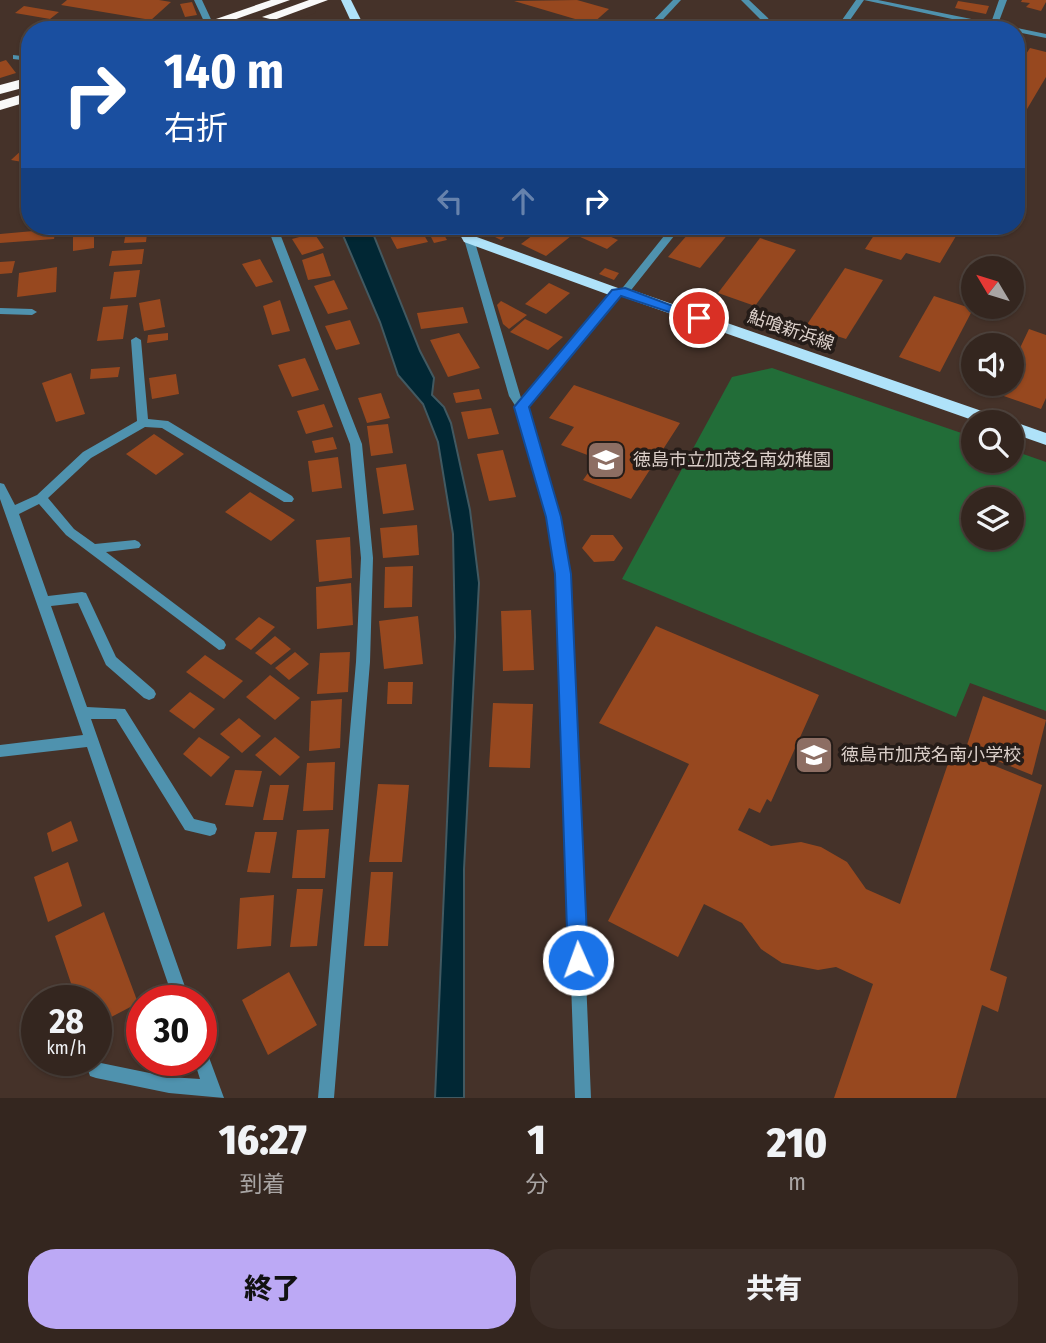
<!DOCTYPE html>
<html lang="ja">
<meta charset="utf-8">
<style>
:root{--surface:#34261f;--page:#3c2e28;--text:#f1f3f6;--muted:#a9a5a4;--line:#4e433d;--accent:#bca9f5}
body{margin:0;font-family:"Fira Sans Condensed","Noto Sans JP",sans-serif;background:var(--page);color:var(--text);height:100vh;display:flex;flex-direction:column;font-size:26px;white-space:nowrap}
*{box-sizing:border-box;margin:0}
p{font-size:23px;color:var(--muted)}
.icon{flex:none;width:38px;height:38px;fill:none;stroke:currentColor;stroke-width:2;stroke-linecap:round;stroke-linejoin:round}
.map{position:relative;height:1098px;overflow:hidden}
.details{display:flex;flex-direction:column;background:var(--surface);flex:1}
.details>*{flex:none}
.top-card{position:absolute;left:21px;top:21px;width:1004px;height:214px;border-radius:28px;box-shadow:0 2px 5px #0004,0 0 0 2px var(--line);background:#1a4fa0;color:#fff;overflow:hidden}
.needle{width:46px;rotate:308deg}
.buttons{position:absolute;left:961px;top:256px;display:grid;gap:14px}
.buttons a{display:grid;place-items:center;width:63px;height:63px;border-radius:50%;background:var(--surface);box-shadow:0 2px 5px #0004,0 0 0 2px var(--line);font-size:35px}
.speed{position:absolute;left:21px;top:985px;display:flex;gap:14px;font-size:35px;font-weight:700;text-align:center}
.speed>*{display:grid;place-content:center;width:91px;height:91px;border-radius:50%;background:var(--surface);box-shadow:0 2px 5px #0004,0 0 0 2px var(--line);line-height:1}
.speed small{font-size:18px;font-weight:400}
.speed .limit{border:10px solid #d22;background:#fff;color:#111}
.pin{position:absolute;display:grid;place-items:center;width:60px;height:60px;color:#fff;margin:-30px;border:4px solid #fff;border-radius:50%;box-shadow:0 2px 7px #0007}
.me{position:absolute;width:77px;margin:-38px;rotate:358deg;stroke-linejoin:round;filter:drop-shadow(0 0 5px #0008)}
.turn{display:flex;align-items:center;gap:24px;height:147px;padding:0 28px;font-size:32px}
.turn .icon{width:91px;height:91px;stroke-width:2.5}
.turn b{display:block;font-size:49px;line-height:60px}
.lanes{display:flex;align-items:center;height:66px;padding:0 28px;background:#0003;justify-content:center;gap:35px;direction:ltr}
.lanes .off{opacity:.35}
.eta{display:flex;justify-content:space-evenly;align-items:center;height:119px;text-align:center}
.eta b{font-size:42px;font-weight:800;line-height:49px}
.action{display:flex;gap:14px;margin-top:auto;padding:14px 28px}
.action a{flex:1;height:80px;border-radius:28px;background:var(--accent);color:#111;font-size:28px;font-weight:800;line-height:80px;text-align:center}
.action a+a{background:var(--page);color:var(--text)}
.map>svg:first-child{display:block}
.green{fill:#226d38;fill-rule:evenodd}
.water{fill:#012734;stroke:#425961;stroke-width:2}
.pier{fill:#453229}
.building{fill:#97481f}
.lines{fill:none;stroke-linecap:round;stroke-linejoin:round}
.minor{fill:#4f92ae;fill-rule:evenodd}
.major{fill:#afe2f9;fill-rule:evenodd}
.highway{fill:#f9f9f9;fill-rule:evenodd}
.route{fill:#1a73e8;stroke:#114b97;stroke-width:2}
.labels{text-anchor:middle;stroke-width:7;stroke-linejoin:round;paint-order:stroke}
.street-label{font-size:18px;fill:#dbcfc9;stroke:#251c18}
.poi-label{font-size:18px;fill:#dbcfc9;stroke:#251c18;text-anchor:start}
</style>
<div class="map">
<svg width="1046" height="1098" viewBox="0 0 1046 1098">
<rect width="100%" height="100%" fill="#453229"/>
<path class="green" d="M772 368 973 437V460H1012V450L1046 462V711L970 683 956 717 622 579 732 377ZM973 499H1012V537H973Z"/>
<path class="water" d="M339 226H370L420 351 434 378 432 395 444 407 451 423 470 510 479 583 464 869V1098H435L455 637 453 534 438 442 423 404 398 375 380 322Z"/>
<path class="pier" d="M257 0H310L316 13 275 27Z"/>
<g class="building">
<path d="M67 0H159L171 2 151 20 61 5Z"/>
<path d="M577 0 609 9 592 24 514 1Z"/>
<path d="M1022 0H1046V2L1041 11 1026 7 1030 3 1021 2Z"/>
<path d="M958 1 989 6 986 14 955 8Z"/>
<path d="M192 2 197 15 185 17 180 4Z"/>
<path d="M24 6 59 12 50 19 15 13Z"/>
<path d="M439 19 455 30H412V29Z"/>
<path d="M1030 48 1046 52V77L1017 126V62L1020 63Z"/>
<path d="M6 60 16 73 0 78V62Z"/>
<path d="M25 147H30L28 163 11 160Z"/>
<path d="M127 226H148L146 242 124 243Z"/>
<path d="M400 226H419L428 242 397 249 389 234 403 231Z"/>
<path d="M497 226H504L513 230 501 240 487 233Z"/>
<path d="M545 226 571 236 546 256 521 244Z"/>
<path d="M695 226 734 227 700 268 668 257Z"/>
<path d="M880 226H962L940 263 906 253 901 260 865 249Z"/>
<path d="M589 227 618 240 607 249 578 236Z"/>
<path d="M56 229 54 239 0 243V234Z"/>
<path d="M94 229V248L73 251V232Z"/>
<path d="M442 231 447 240 434 243 429 233Z"/>
<path d="M314 233 324 248 302 255 292 239Z"/>
<path d="M760 238 796 250 755 306 718 293Z"/>
<path d="M144 249 142 264 109 266 112 251Z"/>
<path d="M323 253 331 276 308 280 302 260Z"/>
<path d="M260 259 273 282 256 287 242 264Z"/>
<path d="M15 261 12 273 0 274V262Z"/>
<path d="M57 267 56 292 17 297 19 273Z"/>
<path d="M605 268 619 273 614 280 599 274Z"/>
<path d="M845 268 883 280 846 339 806 326Z"/>
<path d="M140 270 136 297 110 299 114 272Z"/>
<path d="M334 280 348 309 328 314 314 286Z"/>
<path d="M549 283 570 293 546 314 525 304Z"/>
<path d="M934 296 973 309 940 372 899 357Z"/>
<path d="M160 299 165 327 144 331 139 303Z"/>
<path d="M280 300 290 331 272 335 263 306Z"/>
<path d="M501 301 527 315 509 329 503 324 497 305Z"/>
<path d="M128 305 123 339 97 341 103 307Z"/>
<path d="M463 307 468 323 421 329 417 313Z"/>
<path d="M525 319 563 337 548 350 510 332Z"/>
<path d="M350 320 360 344 336 350 325 326Z"/>
<path d="M1029 329 1046 335V398L1041 409 998 394 1003 383H1012V365Z"/>
<path d="M168 333V340L147 343 148 335Z"/>
<path d="M459 333 480 368 448 377 430 340Z"/>
<path d="M305 358 319 390 292 397 278 365Z"/>
<path d="M120 367 118 377 90 379 91 369Z"/>
<path d="M71 373 85 414 56 422 42 383Z"/>
<path d="M176 374 179 394 152 399 149 378Z"/>
<path d="M574 385 680 423 631 499 583 480 598 459 561 445 574 427 549 418Z"/>
<path d="M479 389 482 399 456 403 453 393Z"/>
<path d="M381 393 390 418 367 423 358 398Z"/>
<path d="M324 404 333 427 306 434 297 411Z"/>
<path d="M491 408 499 434 468 439 461 412Z"/>
<path d="M388 424 393 453 371 456 367 426Z"/>
<path d="M154 434 184 454 156 475 126 454Z"/>
<path d="M333 437 337 449 315 453 312 441Z"/>
<path d="M503 450 516 497 489 501 477 454Z"/>
<path d="M338 457 342 488 312 492 308 461Z"/>
<path d="M406 464 414 510 383 514 376 468Z"/>
<path d="M250 492 295 520 271 541 225 512Z"/>
<path d="M417 525 419 555 383 558 380 528Z"/>
<path d="M591 535H613L623 548 614 561 594 562 582 548Z"/>
<path d="M350 537 352 578 319 582 316 540Z"/>
<path d="M413 566 412 607 384 608 385 567Z"/>
<path d="M351 583 353 625 317 629 316 587Z"/>
<path d="M531 610 534 670 503 671 501 611Z"/>
<path d="M418 616 423 664 384 669 379 621Z"/>
<path d="M259 617 275 627 251 650 235 639Z"/>
<path d="M656 626 819 695 771 802 767 799 760 813 749 808 738 830 771 846 801 842 821 847 847 862 866 889 900 904 953 749 1042 785 990 970 1007 977 998 1012 982 1005 956 1098H834L873 984 836 967 818 970 782 963 761 949 742 923 704 904 678 957 608 921 689 764 599 723Z"/>
<path d="M275 636 291 649 271 665 255 653Z"/>
<path d="M295 652 309 664 289 680 275 668Z"/>
<path d="M350 652 348 692 317 694 320 653Z"/>
<path d="M205 655 243 681 224 699 186 672Z"/>
<path d="M270 675 300 698 275 720 246 697Z"/>
<path d="M388 682H413L412 704H387Z"/>
<path d="M190 692 215 709 194 729 169 711Z"/>
<path d="M983 696 1046 720 1032 775 966 748Z"/>
<path d="M342 699 340 748 309 751 311 701Z"/>
<path d="M493 703 533 704 530 768 489 767Z"/>
<path d="M239 718 261 736 242 753 220 734Z"/>
<path d="M199 737 230 757 211 777 183 754Z"/>
<path d="M275 737 300 757 280 776 255 755Z"/>
<path d="M335 762 333 810 303 811 307 763Z"/>
<path d="M235 770 262 771 253 807 225 805Z"/>
<path d="M378 784 409 785 402 862H369Z"/>
<path d="M270 785H289L283 820H263Z"/>
<path d="M71 821 78 841 52 852 47 833Z"/>
<path d="M329 829 325 878H292L297 830Z"/>
<path d="M255 832H277L270 873 247 872Z"/>
<path d="M68 862 82 906 48 922 34 877Z"/>
<path d="M371 872H393L388 946H364Z"/>
<path d="M297 889H323L317 946 290 947Z"/>
<path d="M274 895 271 946 237 949 240 898Z"/>
<path d="M104 912 138 1003 96 1025V1001H77L55 936Z"/>
<path d="M289 972 317 1025 268 1055 242 1000Z"/>
</g>
<g class="lines">
<g class="minor">
<path d="M194 0H202L216 30H208Z"/>
<path d="M673 0H681L653 30H644Z"/>
<path d="M741 0H749L768 18 769 20 764 30H756L761 20Z"/>
<path d="M856 0H878L991 23 999 0H1007L998 24 1046 34V38L1017 32V30H1003L864 0 843 30H835Z"/>
<path d="M496 21 529 30H515L496 25Z"/>
<path d="M62 23 88 28 92 30H76L62 27Z"/>
<path d="M13 55 30 57V61L13 59Z"/>
<path d="M267 226H277L362 444 373 558 370 662 334 1098H318L356 662 361 558 350 444Z"/>
<path d="M672 226H682L628 294H621L527 407 559 517 569 574 591 1098H575L557 574 547 517 516 407 509 396 464 239 469 236 474 239 521 398 613 291H620Z"/>
<path d="M0 308 32 309 37 312 32 315 0 314Z"/>
<path d="M136 337 141 340 148 419 168 421 292 496 294 499 292 502H284L162 428 145 427 91 458 48 498 74 529 95 544 135 540 139 542 141 545 139 548 106 552 224 641 226 645 224 649 219 650 66 535 39 504 19 514 48 596 82 592 86 593 116 657 154 690 156 694 154 698 149 700 144 698 106 665 78 603 51 606 87 707 125 709 194 819 215 824 217 829 215 834 210 836 185 830 116 719H91L190 1001H174L87 747 0 757V745L83 735 0 499V483L4 484 15 505 37 495 83 452 137 421 131 340Z"/>
<path d="M201 1050 207 1052 224 1098 169 1093 96 1078 90 1076 88 1070 90 1064 96 1062 169 1077 200 1079 194 1060H201Z"/>
</g>
<g class="major">
<path d="M341 0H351L366 30H355Z"/>
<path d="M455 226H469L474 236 618 288 629 289 1002 418 1004 422H978L623 297 612 296 464 242Z"/>
<path d="M1012 421 1046 433V445L1012 433Z"/>
</g>
<g class="highway">
<path d="M271 0H290L205 30H184Z"/>
<path d="M309 0H328L274 20 262 17Z"/>
<path d="M30 77V86L0 94V85Z"/>
<path d="M30 92V101L0 110V101Z"/>
</g>
</g>
<path class="route" d="M625 288 705 318 699 322 621 296 529 407 561 517 571 574 588 960 585 967 578 970 571 967 568 960 555 574 546 517 514 407 612 290Z"/>
<defs>
<g id="school-square" transform="scale(2.0125)"><rect x="-9" y="-9" width="18" height="18" rx="4" fill="#8d6e63" stroke="#251c18"/><path d="M0-5L7-2L0 1L-7-2ZM-4 1L0 2.5L4 1V4Q0 6-4 4Z" fill="#fff"/></g>
</defs>
<g fill-rule="evenodd">
<use href="#school-square" x="606" y="460"/>
<use href="#school-square" x="814" y="755"/>
</g>
<g class="labels">
<g class="street-label">
<text transform="translate(791 330) rotate(19)" y="6">鮎喰新浜線</text>
</g>
<g class="poi-label">
<text x="633" y="466">徳島市立加茂名南幼稚園</text>
<text x="841" y="761">徳島市加茂名南小学校</text>
</g>
</g>
</svg>
<div class="buttons">
<a><svg class="needle" viewBox="-14 -14 28 28"><path d="M0-13l5 13h-10z" fill="#e53935"/><path d="M0 13l5-13h-10z" fill="#a9a5a4"/></svg></a>
<a><svg class="icon" aria-label="sound" viewBox="0 0 24 24"><path d="M4 9h4l5-4v14l-5-4H4zM17 9q2 3 0 6"/></svg></a>
<a><svg class="icon" aria-label="search" viewBox="0 0 24 24"><circle cx="10" cy="10" r="6"/><path d="M15 15l6 6"/></svg></a>
<a><svg class="icon" aria-label="layers" viewBox="0 0 24 24"><path d="M12 4l9 5-9 5-9-5zM3 14l9 5 9-5"/></svg></a>
</div>
<div class="speed"><div>28<small>km/h</small></div><div class="limit">30</div></div>
<div class="pin" style="left:699px;top:318px;background:#d93025"><svg class="icon" aria-label="arrive" viewBox="0 0 24 24"><path d="M6 21V4h12l-3 4 3 4H6"/></svg></div>
<svg class="me" style="left:578px;top:960px" viewBox="-20 -20 40 40"><circle r="17" fill="#1a73e8" stroke="#fff" stroke-width="3"/><path d="M0-11L8 9 0 5-8 9z" fill="#fff"/></svg>
<div class="top-card">
<div class="turn"><svg class="icon" aria-label="right" viewBox="0 0 24 24"><path d="M7 20v-9h11M14 6l5 5-5 5"/></svg><div><b>140 m</b>右折</div></div>
<div class="lanes"><svg class="icon off" aria-label="left" viewBox="0 0 24 24"><path d="M17 20v-9H6M10 6l-5 5 5 5"/></svg><svg class="icon off" aria-label="ahead" viewBox="0 0 24 24"><path d="M12 20V5M6 11l6-6 6 6"/></svg><svg class="icon" aria-label="right" viewBox="0 0 24 24"><path d="M7 20v-9h11M14 6l5 5-5 5"/></svg></div>
</div>
</div>
<section class="details">
<div class="eta">
<div><b>16:27</b><p>到着</p></div>
<div><b>1</b><p>分</p></div>
<div><b>210</b><p>m</p></div>
</div>
<div class="action"><a>終了</a><a>共有</a></div>
</section>
